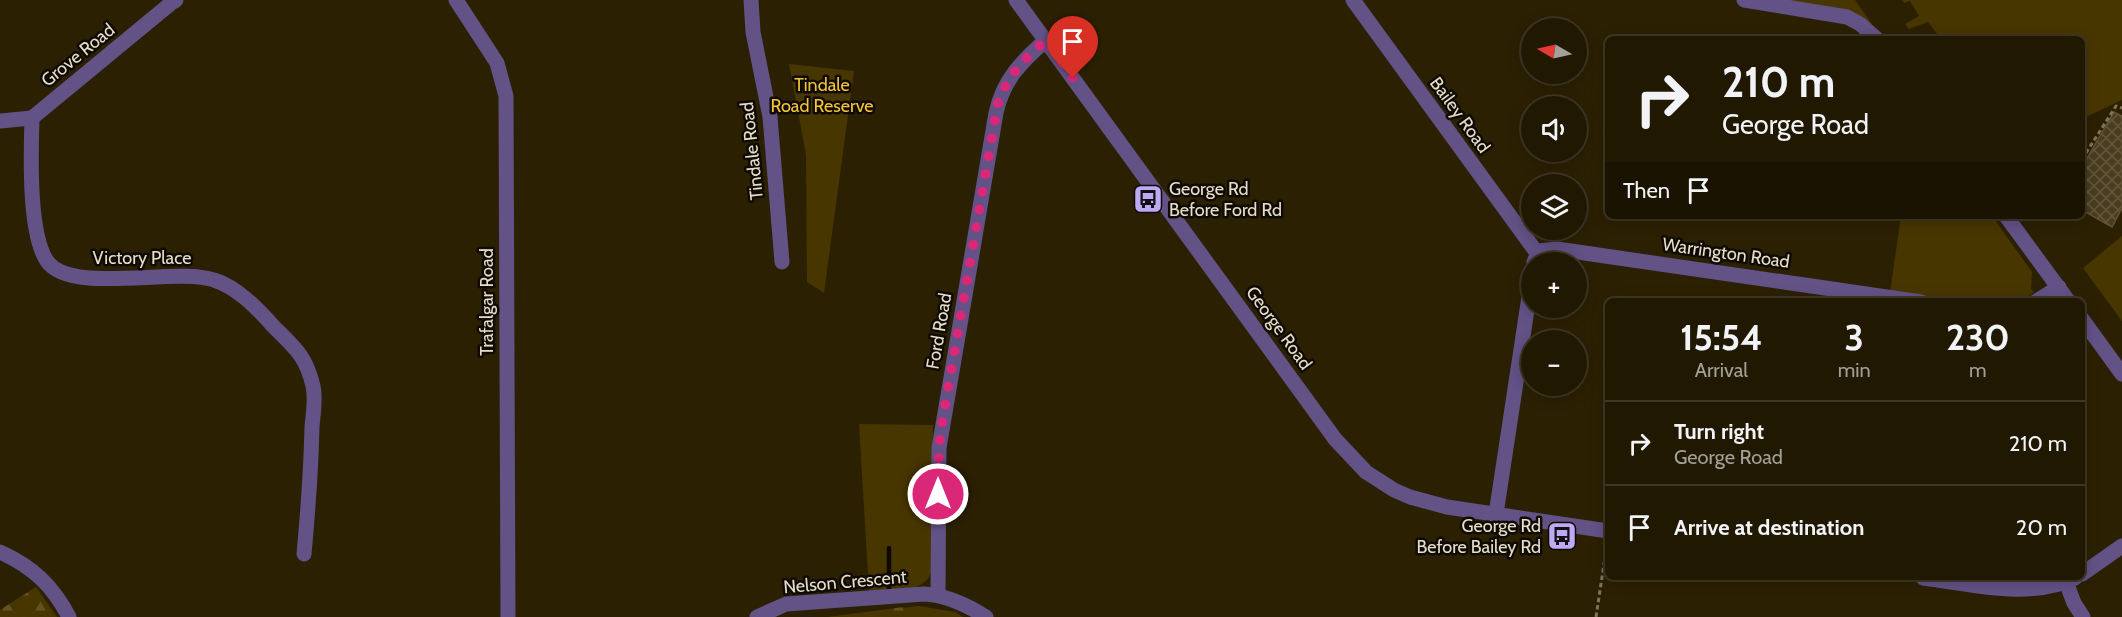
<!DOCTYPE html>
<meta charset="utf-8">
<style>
:root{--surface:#211802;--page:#2d2511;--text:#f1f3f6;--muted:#a2a099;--line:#3e3724}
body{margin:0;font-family:Cabin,sans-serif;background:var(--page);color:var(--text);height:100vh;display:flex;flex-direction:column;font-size:22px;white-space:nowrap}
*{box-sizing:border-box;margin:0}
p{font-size:20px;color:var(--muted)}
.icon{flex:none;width:33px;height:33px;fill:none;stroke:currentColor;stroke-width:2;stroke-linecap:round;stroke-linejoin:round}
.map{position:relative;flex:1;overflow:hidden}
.side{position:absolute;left:1605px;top:298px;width:480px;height:282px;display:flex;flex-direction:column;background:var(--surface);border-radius:9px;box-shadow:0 3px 15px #0003,0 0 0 2px var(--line)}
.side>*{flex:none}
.hud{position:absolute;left:1605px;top:36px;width:480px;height:183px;border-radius:9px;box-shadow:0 3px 15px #0003,0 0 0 2px var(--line);background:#211802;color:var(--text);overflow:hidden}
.needle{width:39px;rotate:279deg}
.controls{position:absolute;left:1521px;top:18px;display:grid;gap:12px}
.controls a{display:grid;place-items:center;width:66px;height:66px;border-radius:50%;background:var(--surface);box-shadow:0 3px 15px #0003,0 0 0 2px var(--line);font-size:30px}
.pin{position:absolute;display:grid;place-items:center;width:51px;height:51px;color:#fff;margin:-62px -26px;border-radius:50% 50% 50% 0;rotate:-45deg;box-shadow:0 0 6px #0007}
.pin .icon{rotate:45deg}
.me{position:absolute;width:66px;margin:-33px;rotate:0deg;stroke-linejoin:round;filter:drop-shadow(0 0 4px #0008)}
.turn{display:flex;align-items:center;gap:21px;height:126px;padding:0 18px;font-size:27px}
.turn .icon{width:78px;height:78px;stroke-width:2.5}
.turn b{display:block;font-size:42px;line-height:51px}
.then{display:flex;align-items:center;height:57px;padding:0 18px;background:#0003;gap:12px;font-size:22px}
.eta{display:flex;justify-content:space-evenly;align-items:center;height:102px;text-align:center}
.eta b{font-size:36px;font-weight:700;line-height:42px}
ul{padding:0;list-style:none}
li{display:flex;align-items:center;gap:18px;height:84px;padding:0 18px;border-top:2px solid var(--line)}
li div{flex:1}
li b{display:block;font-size:22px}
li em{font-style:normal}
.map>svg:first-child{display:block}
.green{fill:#483600}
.forest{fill:url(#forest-firs)}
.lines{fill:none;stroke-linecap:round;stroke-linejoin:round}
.stream{stroke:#0d0801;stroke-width:4.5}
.building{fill:url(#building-cross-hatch);stroke:#5f5335;stroke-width:1.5}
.path{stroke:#7e745c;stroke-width:3;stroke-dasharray:4.5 3;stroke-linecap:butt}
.minor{stroke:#625286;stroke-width:15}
.tertiary{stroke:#625286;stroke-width:15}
.route{stroke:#db2777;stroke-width:10;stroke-dasharray:0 18}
.labels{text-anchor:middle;stroke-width:5;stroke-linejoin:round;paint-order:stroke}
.street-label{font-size:18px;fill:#e5decd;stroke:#100b02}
.park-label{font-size:18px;fill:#f6c338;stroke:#100b02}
.poi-label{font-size:18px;fill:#e5decd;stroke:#100b02;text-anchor:start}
</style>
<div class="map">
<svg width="2122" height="617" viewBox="0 0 2122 617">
<defs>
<pattern id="forest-firs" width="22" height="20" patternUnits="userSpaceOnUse" patternTransform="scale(1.5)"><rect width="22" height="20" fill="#483600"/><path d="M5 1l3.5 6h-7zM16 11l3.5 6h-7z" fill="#625324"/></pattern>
<pattern id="building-cross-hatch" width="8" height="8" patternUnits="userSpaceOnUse" patternTransform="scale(1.5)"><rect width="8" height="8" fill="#493c1f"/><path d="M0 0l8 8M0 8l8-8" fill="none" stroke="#63583e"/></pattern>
</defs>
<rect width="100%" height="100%" fill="#2c2003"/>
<g class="green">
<path d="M1749 0H1855L1872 24Z"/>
<path d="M1902 0H2122V100L2082 119V39H1941L1928 22 1909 29 1905 24 1919 16 1910 1 1904 3Z"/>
<path d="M789 64 854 71 824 293 807 282 806 155Z"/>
<path d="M1901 216H1992L2032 272 2031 289 2034 292 2021 302 1962 301 1890 292Z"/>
<path d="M2122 236V321L2083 268Z"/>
<path d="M859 424 933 425 931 572C924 595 889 590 869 591Z"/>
<path d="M919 606 955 612 963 617H828Z"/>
</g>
<g class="forest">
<path d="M36 587 57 617H0V610Z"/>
<path d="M904 607 903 617H828Z"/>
</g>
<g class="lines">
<path class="stream" d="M889 592V548"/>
</g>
<path class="building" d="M2114 112 2122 116V208L2112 227 2082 210V167Z"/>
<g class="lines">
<g class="path">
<path d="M2086 153 2116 106 2122 108"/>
<path d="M1596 617 1607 544"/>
</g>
<g class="minor">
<path d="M456 0 497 63 506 96 508 617"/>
<path d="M751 0 753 32 770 117 782 262"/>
<path d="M1353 0 1537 253"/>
<path d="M1744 0 1847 17 1860 24 1877 39"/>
<path d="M32 118C31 152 28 233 47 261 70 295 175 267 214 280 237 287 258 309 274 327 295 348 306 356 313 386 316 399 313 414 312 427 311 469 308 511 304 554"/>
<path d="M32 118 175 0"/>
<path d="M0 121 32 118"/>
<path d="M2006 216 2069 302"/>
<path d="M1534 262 1539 251 1557 249 1921 302"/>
<path d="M2035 302 2059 287"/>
<path d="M2082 319 2122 374"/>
<path d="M1496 514 1532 277"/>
<path d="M0 552C32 566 53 586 69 617"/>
<path d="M2066 582 2074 603 2083 617"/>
<path d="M938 595 939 448 996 113C1003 80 1021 62 1046 40"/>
<path d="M757 617 786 604 924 594C947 595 967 605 986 617"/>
</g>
<g class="tertiary">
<path d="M1016 0 1335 439 1366 472 1394 490 1410 497 1447 507 1608 531"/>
<path d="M175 1 176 0"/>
<path d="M2082 574 2122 546"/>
<path d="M1923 578C1971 584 2029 600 2075 578"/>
</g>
</g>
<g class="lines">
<path class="route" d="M938 494 939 448 942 423 998 103C1008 75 1024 59 1046 40L1073 78"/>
</g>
<defs>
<g id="bus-square" transform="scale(1.5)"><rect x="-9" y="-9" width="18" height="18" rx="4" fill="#bea9f5" stroke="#100b02"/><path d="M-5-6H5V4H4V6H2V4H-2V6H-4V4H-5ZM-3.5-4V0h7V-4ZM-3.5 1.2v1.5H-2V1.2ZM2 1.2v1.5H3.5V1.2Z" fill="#111"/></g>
</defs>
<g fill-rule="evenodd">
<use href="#bus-square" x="1148" y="199"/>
<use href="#bus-square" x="1562" y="536"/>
</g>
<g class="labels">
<g class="street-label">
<text transform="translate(78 55) rotate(-39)" y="6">Grove Road</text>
<text transform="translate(1460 115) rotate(54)" y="6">Bailey Road</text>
<text transform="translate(752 151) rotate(-96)" y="6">Tindale Road</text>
<text transform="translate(1726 253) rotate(8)" y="6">Warrington Road</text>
<text x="142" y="264">Victory Place</text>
<text transform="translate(487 302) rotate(-90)" y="6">Trafalgar Road</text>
<text transform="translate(1279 328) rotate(54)" y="6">George Road</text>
<text transform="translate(939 331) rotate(-80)" y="6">Ford Road</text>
<text transform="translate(845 582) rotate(-5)" y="6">Nelson Crescent</text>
</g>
<g class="park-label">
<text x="822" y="91">Tindale<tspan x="822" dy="21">Road Reserve</tspan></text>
</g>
<g class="poi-label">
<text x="1169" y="195">George Rd<tspan x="1169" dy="21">Before Ford Rd</tspan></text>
<text x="1541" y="532" text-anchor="end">George Rd<tspan x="1541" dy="21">Before Bailey Rd</tspan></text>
</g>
</g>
</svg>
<div class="controls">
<a><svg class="needle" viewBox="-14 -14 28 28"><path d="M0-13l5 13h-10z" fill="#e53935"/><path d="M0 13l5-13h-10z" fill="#a2a099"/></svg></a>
<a><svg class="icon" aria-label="sound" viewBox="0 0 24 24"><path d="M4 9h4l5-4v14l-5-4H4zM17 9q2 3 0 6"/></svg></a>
<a><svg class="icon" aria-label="layers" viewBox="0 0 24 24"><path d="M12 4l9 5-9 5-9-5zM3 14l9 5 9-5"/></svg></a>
<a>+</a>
<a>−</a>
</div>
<div class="pin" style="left:1073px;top:78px;background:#d93025"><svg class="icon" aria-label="arrive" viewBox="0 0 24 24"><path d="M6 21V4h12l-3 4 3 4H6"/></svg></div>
<svg class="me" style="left:938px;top:494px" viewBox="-20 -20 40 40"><circle r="17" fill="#db2777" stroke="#fff" stroke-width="3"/><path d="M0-11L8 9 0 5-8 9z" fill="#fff"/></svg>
<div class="hud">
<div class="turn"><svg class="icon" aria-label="right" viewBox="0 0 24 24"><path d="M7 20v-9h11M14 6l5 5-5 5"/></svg><div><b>210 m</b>George Road</div></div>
<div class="then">Then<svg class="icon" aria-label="arrive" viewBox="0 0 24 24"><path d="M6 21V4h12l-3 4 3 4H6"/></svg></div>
</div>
<section class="side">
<div class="eta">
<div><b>15:54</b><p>Arrival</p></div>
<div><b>3</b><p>min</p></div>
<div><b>230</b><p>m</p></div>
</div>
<ul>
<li><svg class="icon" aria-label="right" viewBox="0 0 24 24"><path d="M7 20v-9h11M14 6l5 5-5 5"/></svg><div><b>Turn right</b><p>George Road</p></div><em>210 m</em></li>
<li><svg class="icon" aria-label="arrive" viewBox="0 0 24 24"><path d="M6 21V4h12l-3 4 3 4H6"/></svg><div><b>Arrive at destination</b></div><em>20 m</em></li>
</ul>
</section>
</div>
